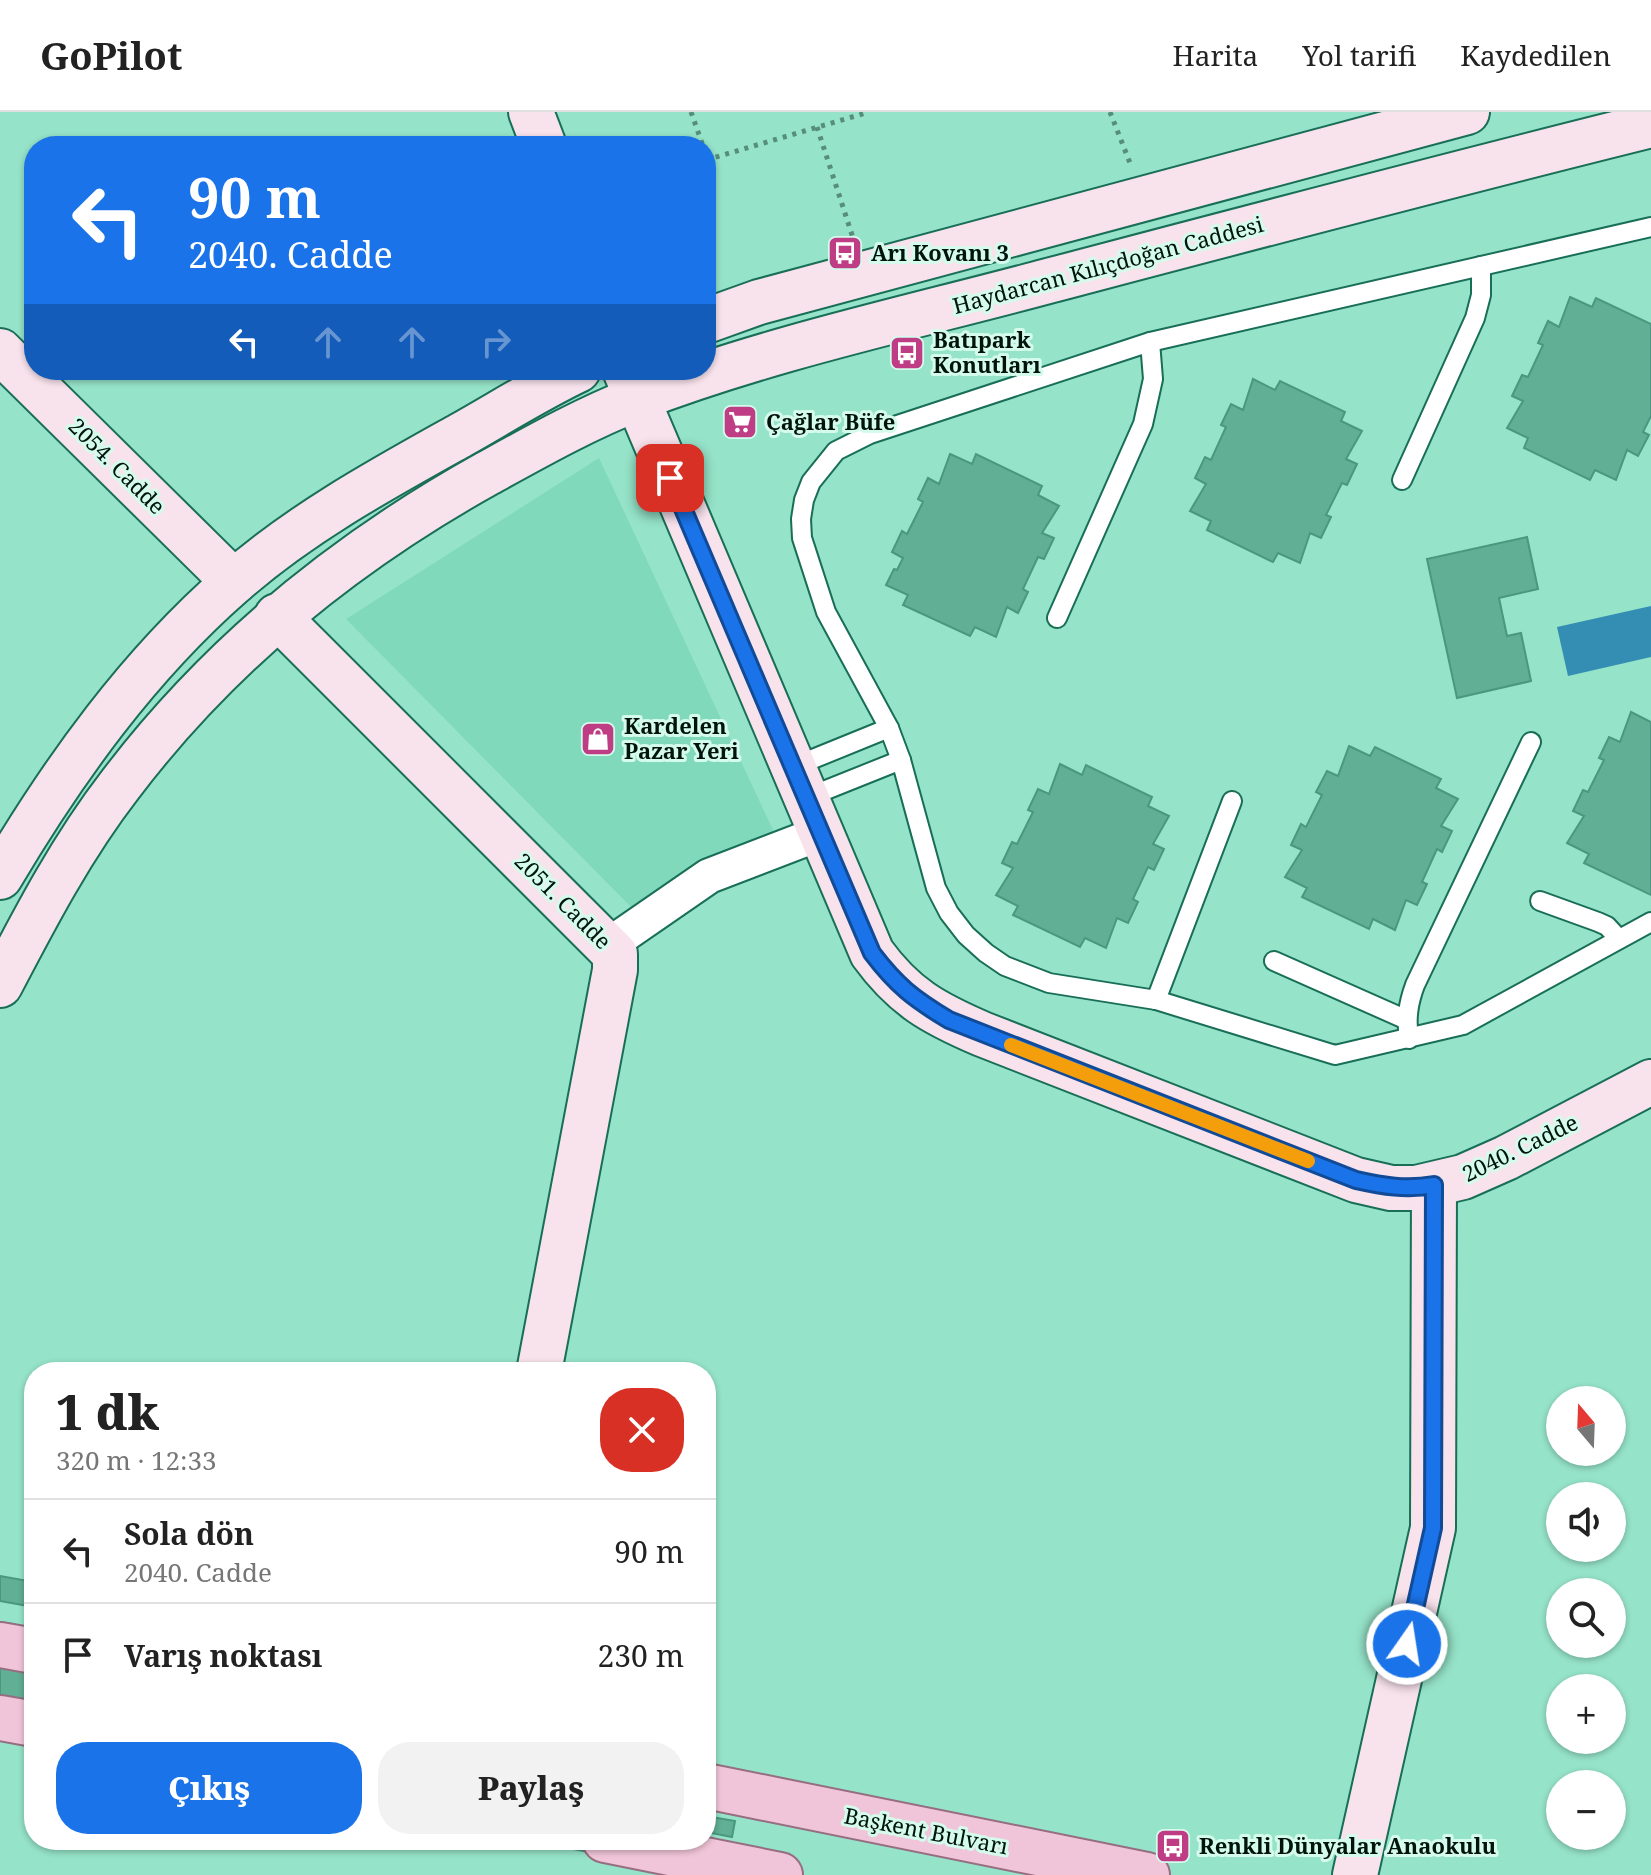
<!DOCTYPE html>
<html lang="tr">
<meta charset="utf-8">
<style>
:root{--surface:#fff;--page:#f2f2f2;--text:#222;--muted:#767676;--line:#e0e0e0;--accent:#1a73e8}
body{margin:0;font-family:"Noto Serif",serif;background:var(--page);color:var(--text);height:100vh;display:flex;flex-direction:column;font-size:30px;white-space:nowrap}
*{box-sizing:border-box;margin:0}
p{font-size:26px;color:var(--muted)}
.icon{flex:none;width:44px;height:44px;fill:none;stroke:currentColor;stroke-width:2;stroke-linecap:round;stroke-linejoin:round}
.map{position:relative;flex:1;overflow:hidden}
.panel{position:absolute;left:24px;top:1250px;width:692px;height:488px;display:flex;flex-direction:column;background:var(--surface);border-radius:32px;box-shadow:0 2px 6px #0004}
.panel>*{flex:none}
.hud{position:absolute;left:24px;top:24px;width:692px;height:244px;border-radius:32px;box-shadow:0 2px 6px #0004;background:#1a73e8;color:#fff;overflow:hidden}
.needle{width:52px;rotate:341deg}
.fabs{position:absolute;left:1546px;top:1274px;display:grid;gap:16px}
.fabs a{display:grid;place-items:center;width:80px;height:80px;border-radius:50%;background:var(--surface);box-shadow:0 2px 6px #0004;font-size:40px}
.pin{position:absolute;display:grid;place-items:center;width:68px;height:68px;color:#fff;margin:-34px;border-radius:16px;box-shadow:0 4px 12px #0006}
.me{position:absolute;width:88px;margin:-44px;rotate:13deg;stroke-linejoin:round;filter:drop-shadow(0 0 6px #0008)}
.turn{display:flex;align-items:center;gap:28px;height:168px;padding:0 32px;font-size:36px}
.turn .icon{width:104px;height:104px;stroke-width:2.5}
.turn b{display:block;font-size:56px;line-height:68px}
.lanes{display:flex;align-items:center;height:76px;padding:0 32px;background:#0003;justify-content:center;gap:40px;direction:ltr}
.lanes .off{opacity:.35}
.round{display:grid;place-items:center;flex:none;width:84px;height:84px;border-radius:32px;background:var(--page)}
.summary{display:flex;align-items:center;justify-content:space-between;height:136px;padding:0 32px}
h1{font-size:48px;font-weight:800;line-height:60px}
.action{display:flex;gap:16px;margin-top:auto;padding:16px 32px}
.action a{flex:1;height:92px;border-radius:32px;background:var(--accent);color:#fff;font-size:32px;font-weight:800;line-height:92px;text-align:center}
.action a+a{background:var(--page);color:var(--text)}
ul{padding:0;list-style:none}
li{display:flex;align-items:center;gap:24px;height:104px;padding:0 32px;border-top:2px solid var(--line)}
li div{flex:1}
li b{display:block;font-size:30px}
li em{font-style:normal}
header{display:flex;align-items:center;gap:48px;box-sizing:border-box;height:112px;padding:0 40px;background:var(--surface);border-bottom:2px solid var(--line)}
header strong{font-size:38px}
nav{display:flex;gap:44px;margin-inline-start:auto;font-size:28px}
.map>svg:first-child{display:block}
.built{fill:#80d9bb}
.water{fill:#348eb4}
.building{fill:#61af95;stroke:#49987f;stroke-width:2}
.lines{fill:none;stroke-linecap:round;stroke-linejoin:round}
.lane-casing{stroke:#196e57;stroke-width:22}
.street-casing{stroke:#196e57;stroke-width:38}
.secondary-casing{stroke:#196e57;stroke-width:48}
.primary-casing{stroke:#966e81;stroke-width:48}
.path{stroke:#578d7b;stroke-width:5;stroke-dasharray:4 6;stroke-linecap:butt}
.lane{stroke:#fff;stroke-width:18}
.street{stroke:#fff;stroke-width:34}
.secondary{stroke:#f8e2ec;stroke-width:44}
.primary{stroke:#f1c5d9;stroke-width:44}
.route-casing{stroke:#114b97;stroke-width:20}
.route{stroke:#1a73e8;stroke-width:14}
.slow{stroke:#f59e0b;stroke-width:14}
.labels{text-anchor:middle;stroke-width:6;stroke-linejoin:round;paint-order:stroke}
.poi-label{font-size:22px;font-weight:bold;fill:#00140d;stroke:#d5fbed;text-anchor:start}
.street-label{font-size:22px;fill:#00140d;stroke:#d5fbed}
</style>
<header>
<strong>GoPilot</strong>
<nav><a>Harita</a><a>Yol tarifi</a><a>Kaydedilen</a></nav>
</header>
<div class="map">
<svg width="1651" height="1763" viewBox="0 0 1651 1763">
<rect width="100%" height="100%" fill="#95e3c8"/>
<path class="built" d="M599 346 787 748 639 803 346 507Z"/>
<path class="water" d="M1651 494V545L1568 564 1557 515Z"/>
<g class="building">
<path d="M1570 185 1592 195 1596 186 1651 212V304L1643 320 1649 323 1638 344 1627 338 1616 368 1595 358 1590 368 1524 336 1528 326 1507 316 1523 289 1512 284 1522 263 1528 265 1543 233 1538 231 1548 209 1559 215Z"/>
<path d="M1253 267 1275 278 1280 269 1345 300 1341 309 1362 319 1346 347 1357 352 1347 373 1342 371 1326 403 1331 405 1321 426 1310 421 1300 451 1278 441 1273 450 1207 418 1211 409 1190 399 1206 372 1195 366 1205 345 1211 348 1226 315 1221 313 1231 292 1243 298Z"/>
<path d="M950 342 972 352 976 342 1042 374 1038 383 1059 394 1042 421 1054 426 1044 447 1038 445 1023 477 1028 480 1018 501 1007 495 996 525 975 515 970 524 903 493 908 483 886 473 894 457 897 458 903 446 892 440 902 419 907 422 923 390 918 387 928 366 939 372Z"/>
<path d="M1527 425 1538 477 1499 486 1507 524 1521 521 1531 569 1457 586 1427 447Z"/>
<path d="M1631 600 1651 610V783L1584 751 1589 742 1567 731 1584 704 1573 699 1583 678 1588 680 1604 648 1599 646 1609 625 1620 630Z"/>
<path d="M1349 634 1370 644 1375 635 1441 667 1436 676 1458 687 1441 714 1452 719 1442 740 1437 737 1422 770 1427 772 1417 793 1406 788 1395 818 1373 807 1369 817 1302 785 1307 776 1285 765 1302 738 1291 733 1301 712 1306 715 1322 683 1316 680 1327 659 1338 664Z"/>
<path d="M1060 652 1082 663 1086 653 1152 685 1148 694 1169 704 1153 732 1164 737 1154 758 1148 755 1133 787 1138 790 1128 811 1117 806 1106 836 1085 826 1080 835 1013 803 1018 794 996 783 1013 756 1002 751 1012 730 1017 732 1033 700 1028 698 1038 677 1049 682Z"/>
<path d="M0 1464 34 1470V1495L0 1489Z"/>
<path d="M0 1510 34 1516V1632L0 1625Z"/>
<path d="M706 1704 735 1709 732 1725 706 1720Z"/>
<path d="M528 1728H617L614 1745Z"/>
</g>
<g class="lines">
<g class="lane-casing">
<g id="lane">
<path d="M1651 115 1150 230 870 322 836 339 811 370 804 388 801 407 802 426 826 500 889 616 901 648 936 776 949 801 966 823 986 841 1005 854 1049 871 1156 888 1335 943 1463 913 1651 810"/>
<path d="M1402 368 1475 206 1481 183V154"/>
<path d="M1057 506 1143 312 1153 267 1150 230"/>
<path d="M793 655 889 616"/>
<path d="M806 686 901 648"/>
<path d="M1540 789 1598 810 1607 814 1619 827"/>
<path d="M1274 849 1407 908"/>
<path d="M1156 888 1232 689"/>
<path d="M1409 927C1406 907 1408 892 1415 873L1531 630"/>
</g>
</g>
<g class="street-casing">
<path id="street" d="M609 833 709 764 821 721"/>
</g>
<g class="secondary-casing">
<g id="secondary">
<path d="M531 0 544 34"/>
<path d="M706 209 759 190 1467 0"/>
<path d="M0 239 234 470"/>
<path d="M625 258 872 841C904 885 933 901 982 922L1356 1068 1391 1076H1416L1463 1065 1506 1046 1651 970"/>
<path d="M277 504 615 842V858L539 1260"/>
<path d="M0 765C64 657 138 554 233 471 301 411 382 367 461 323 500 301 538 277 578 258"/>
<path d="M0 873C36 804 72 735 120 673 220 541 344 441 488 361 537 334 585 307 636 287 769 236 910 206 1048 169 1249 116 1449 63 1651 13"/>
<path d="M1355 1763 1433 1416 1434 1073"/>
</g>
</g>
<g class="primary-casing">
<g id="primary">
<path d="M0 1533 34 1539"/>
<path d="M0 1606 34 1612"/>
<path d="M706 1674 1147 1763"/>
<path d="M605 1728 780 1763"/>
</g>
</g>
<g class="path">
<path d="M691 0 703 34"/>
<path d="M1110 0 1130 51"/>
<path d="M817 15 854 129"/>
<path d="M706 48 869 0"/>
</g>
<use href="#lane" class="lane"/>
<use href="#street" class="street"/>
<use href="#secondary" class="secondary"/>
<use href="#primary" class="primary"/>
</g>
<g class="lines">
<g class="route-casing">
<path id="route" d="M670 366 872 841C897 874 914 887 949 908L1356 1068C1383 1074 1406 1078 1434 1073L1433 1416 1407 1532"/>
</g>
<use href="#route" class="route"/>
<path class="slow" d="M1011 933 1308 1049"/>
</g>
<defs>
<g id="bus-square" transform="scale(1.8)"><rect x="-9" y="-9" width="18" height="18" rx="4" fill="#bf3d85" stroke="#d5fbed"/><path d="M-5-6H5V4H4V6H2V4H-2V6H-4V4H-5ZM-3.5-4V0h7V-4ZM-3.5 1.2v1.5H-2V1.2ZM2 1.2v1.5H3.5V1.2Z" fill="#fff"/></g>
<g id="supermarket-square" transform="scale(1.8)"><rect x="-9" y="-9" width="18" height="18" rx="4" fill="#bf3d85" stroke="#d5fbed"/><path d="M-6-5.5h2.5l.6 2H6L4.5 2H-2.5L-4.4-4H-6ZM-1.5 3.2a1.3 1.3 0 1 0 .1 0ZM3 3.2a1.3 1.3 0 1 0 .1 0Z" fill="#fff"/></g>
<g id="shop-square" transform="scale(1.8)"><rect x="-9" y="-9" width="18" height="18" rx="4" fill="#bf3d85" stroke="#d5fbed"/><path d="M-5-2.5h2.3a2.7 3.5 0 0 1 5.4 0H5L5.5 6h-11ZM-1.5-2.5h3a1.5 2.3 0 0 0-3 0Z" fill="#fff"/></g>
</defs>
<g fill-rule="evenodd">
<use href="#bus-square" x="845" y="141"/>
<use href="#bus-square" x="907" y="241"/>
<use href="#supermarket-square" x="740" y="310"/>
<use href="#shop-square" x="598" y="627"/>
<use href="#bus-square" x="1173" y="1734"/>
</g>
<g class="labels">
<g class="poi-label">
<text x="871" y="149">Arı Kovanı 3</text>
<text x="933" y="236">Batıpark<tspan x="933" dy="25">Konutları</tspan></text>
<text x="766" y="318">Çağlar Büfe</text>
<text x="624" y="622">Kardelen<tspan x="624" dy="25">Pazar Yeri</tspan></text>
<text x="1199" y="1742">Renkli Dünyalar Anaokulu</text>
</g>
<g class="street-label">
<text transform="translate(1108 153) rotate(-15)" y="8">Haydarcan Kılıçdoğan Caddesi</text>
<text transform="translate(117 354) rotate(45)" y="8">2054. Cadde</text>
<text transform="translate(563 789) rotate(45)" y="8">2051. Cadde</text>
<text transform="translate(1520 1036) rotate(-26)" y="8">2040. Cadde</text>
<text transform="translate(926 1719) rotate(11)" y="8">Başkent Bulvarı</text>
</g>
</g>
</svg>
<div class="fabs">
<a><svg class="needle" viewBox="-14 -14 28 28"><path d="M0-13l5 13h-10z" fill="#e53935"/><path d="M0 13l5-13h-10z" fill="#767676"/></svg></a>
<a><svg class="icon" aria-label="sound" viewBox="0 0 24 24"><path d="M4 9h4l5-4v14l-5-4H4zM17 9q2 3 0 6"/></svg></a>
<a><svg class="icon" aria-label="search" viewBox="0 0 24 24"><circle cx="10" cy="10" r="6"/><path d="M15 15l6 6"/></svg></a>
<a>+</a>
<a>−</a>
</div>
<div class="pin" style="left:670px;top:366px;background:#d93025"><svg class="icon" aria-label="arrive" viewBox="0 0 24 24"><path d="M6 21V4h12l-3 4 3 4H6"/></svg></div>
<svg class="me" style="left:1407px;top:1532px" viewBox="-20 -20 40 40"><circle r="17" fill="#1a73e8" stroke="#fff" stroke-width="3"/><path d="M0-11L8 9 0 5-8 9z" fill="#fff"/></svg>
<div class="hud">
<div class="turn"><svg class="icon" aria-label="left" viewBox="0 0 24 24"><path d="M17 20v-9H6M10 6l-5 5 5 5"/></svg><div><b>90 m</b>2040. Cadde</div></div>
<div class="lanes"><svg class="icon" aria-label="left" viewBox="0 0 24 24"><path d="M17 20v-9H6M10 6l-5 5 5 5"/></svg><svg class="icon off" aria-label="ahead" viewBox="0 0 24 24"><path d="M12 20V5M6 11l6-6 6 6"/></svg><svg class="icon off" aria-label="ahead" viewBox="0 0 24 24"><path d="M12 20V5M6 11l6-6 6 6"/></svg><svg class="icon off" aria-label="right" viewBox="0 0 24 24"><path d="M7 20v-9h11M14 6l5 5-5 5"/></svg></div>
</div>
<section class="panel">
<div class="summary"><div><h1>1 dk</h1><p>320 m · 12:33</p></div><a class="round" style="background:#d93025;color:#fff"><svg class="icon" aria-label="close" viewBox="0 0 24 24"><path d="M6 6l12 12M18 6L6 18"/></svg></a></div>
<ul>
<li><svg class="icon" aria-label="left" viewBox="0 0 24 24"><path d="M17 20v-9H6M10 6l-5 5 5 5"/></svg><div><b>Sola dön</b><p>2040. Cadde</p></div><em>90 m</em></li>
<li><svg class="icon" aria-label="arrive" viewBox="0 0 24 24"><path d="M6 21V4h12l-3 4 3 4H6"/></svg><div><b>Varış noktası</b></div><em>230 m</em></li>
</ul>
<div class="action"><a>Çıkış</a><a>Paylaş</a></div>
</section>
</div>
